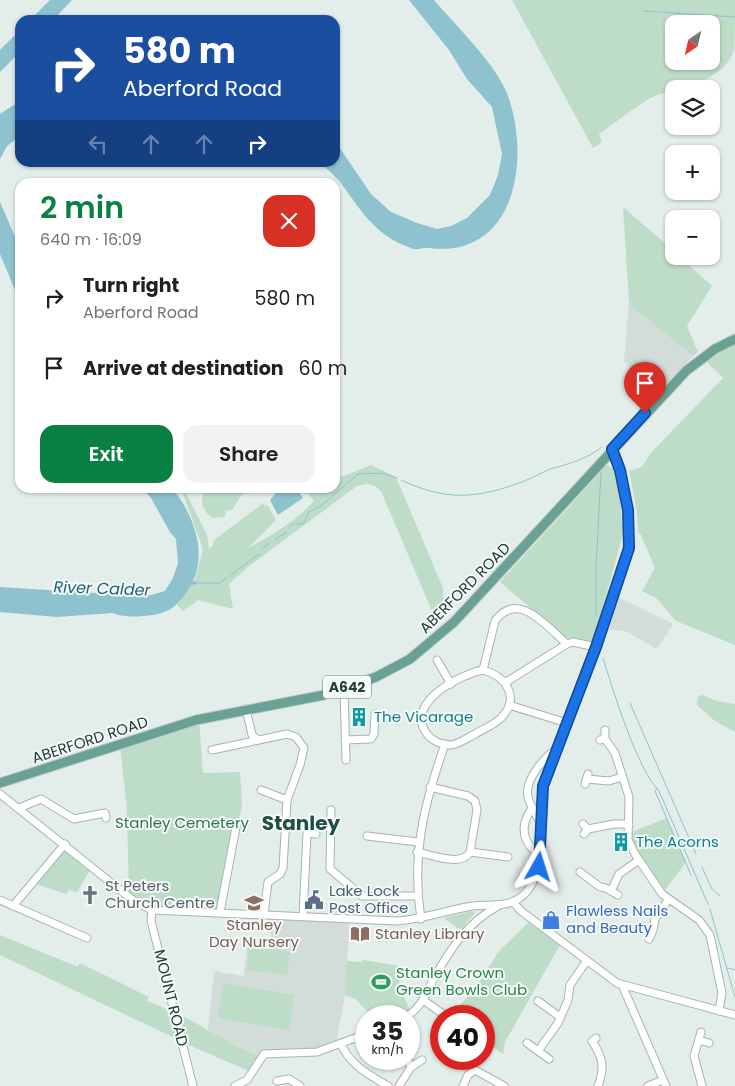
<!DOCTYPE html>
<meta charset="utf-8">
<style>
:root{--surface:#fff;--page:#f2f2f2;--text:#202124;--muted:#757577;--accent:#0b8043}
body{margin:0;font-family:Poppins,sans-serif;background:var(--page);color:var(--text);height:100vh;display:flex;flex-direction:column;font-size:19px;white-space:nowrap}
*{box-sizing:border-box;margin:0}
p{font-size:16px;color:var(--muted)}
.icon{flex:none;width:28px;height:28px;fill:none;stroke:currentColor;stroke-width:2;stroke-linecap:round;stroke-linejoin:round}
.map{position:relative;flex:1;overflow:hidden}
.details{position:absolute;left:15px;top:178px;width:325px;height:315px;display:flex;flex-direction:column;background:var(--surface);border-radius:15px;box-shadow:0 1px 4px #0004}
.details>*{flex:none}
.banner{position:absolute;left:15px;top:15px;width:325px;height:152px;border-radius:15px;box-shadow:0 1px 4px #0004;background:#1a4fa0;color:#fff;overflow:hidden}
.needle{width:32px;rotate:214deg}
.tools{position:absolute;left:665px;top:15px;display:grid;gap:10px}
.tools a{display:grid;place-items:center;width:55px;height:55px;border-radius:10px;background:var(--surface);box-shadow:0 1px 4px #0004;font-size:25px}
.speed{position:absolute;left:355px;top:1005px;display:flex;gap:10px;font-size:25px;font-weight:700;text-align:center}
.speed>*{display:grid;place-content:center;width:65px;height:65px;border-radius:50%;background:var(--surface);box-shadow:0 1px 4px #0004;line-height:1}
.speed small{font-size:12px;font-weight:400}
.speed .limit{border:8px solid #d22;background:#fff;color:#111}
.pin{position:absolute;display:grid;place-items:center;width:42px;height:42px;color:#fff;margin:-51px -21px;border-radius:50% 50% 50% 0;rotate:-45deg;box-shadow:0 0 5px #0007}
.pin .icon{rotate:45deg}
.me{position:absolute;width:55px;margin:-28px;rotate:6deg;stroke-linejoin:round;filter:drop-shadow(0 0 4px #0008)}
.turn{display:flex;align-items:center;gap:18px;height:105px;padding:0 25px;font-size:22px}
.turn .icon{width:65px;height:65px;stroke-width:2.5}
.turn b{display:block;font-size:35px;line-height:42px}
.lanes{display:flex;align-items:center;height:48px;padding:0 25px;background:#0003;justify-content:center;gap:25px;direction:ltr}
.lanes .off{opacity:.35}
.round{display:grid;place-items:center;flex:none;width:52px;height:52px;border-radius:15px;background:var(--page)}
.headline{display:flex;align-items:center;justify-content:space-between;height:85px;padding:0 25px}
h1{font-size:30px;font-weight:600;line-height:38px;color:var(--accent)}
.button{display:flex;gap:10px;margin-top:auto;padding:10px 25px}
.button a{flex:1;height:58px;border-radius:15px;background:var(--accent);color:#fff;font-size:20px;font-weight:600;line-height:58px;text-align:center}
.button a+a{background:var(--page);color:var(--text)}
ul{padding:0;list-style:none}
li{display:flex;align-items:center;gap:15px;height:70px;padding:0 25px}
li div{flex:1}
li b{display:block;font-size:19px}
li em{font-style:normal}
.map>svg:first-child{display:block}
.built{fill:#d2dcd8}
.green{fill:#bdddc8;fill-rule:evenodd}
.water{fill:#8ec2cf}
.lines{fill:none;stroke-linecap:round;stroke-linejoin:round}
.stream{stroke:#8ec2cf;stroke-width:1}
.minor-casing{stroke:#a6b5b0;stroke-width:9}
.major-casing{stroke:#c2c9c7;stroke-width:11}
.minor{stroke:#fff;stroke-width:7}
.major{stroke:#6aa195;stroke-width:9}
.route-casing{stroke:#114b97;stroke-width:12}
.route{stroke:#1a73e8;stroke-width:9}
.labels{text-anchor:middle;stroke-width:4;stroke-linejoin:round;paint-order:stroke}
.shield{fill:#f4f9f7;stroke:#627671;stroke-width:1}
.shield-label{font-size:14px;font-weight:bold;fill:#243e38}
.street-label{font-size:15px;fill:#243e38;stroke:#f4f9f7}
.culture-label{font-size:15px;fill:#0d838f;stroke:#f4f9f7;text-anchor:start}
.park-label{font-size:15px;fill:#2f734d;stroke:#f4f9f7}
.worship-label{font-size:15px;fill:#5b616d;stroke:#f4f9f7;text-anchor:start}
.service-label{font-size:15px;fill:#4e5e75;stroke:#f4f9f7;text-anchor:start}
.shop-label{font-size:15px;fill:#366cbe;stroke:#f4f9f7;text-anchor:start}
.education-label{font-size:15px;fill:#785e54;stroke:#f4f9f7}
.leisure-label{font-size:15px;fill:#27864d;stroke:#f4f9f7;text-anchor:start}
.water-label{font-size:16px;font-style:italic;fill:#1f6478;stroke:#f4f9f7}
.district-label{font-size:20px;font-weight:bold;fill:#204f46;stroke:#f4f9f7}
</style>
<div class="map">
<svg width="735" height="1086" viewBox="0 0 735 1086">
<rect width="100%" height="100%" fill="#e3ede9"/>
<g class="built">
<path d="M629 301 636 310 693 356 657 393 624 362Z"/>
<path d="M618 597 673 624 657 649 625 631 609 630Z"/>
<path d="M273 917 349 922 346 990 336 1043 310 1049 267 1051 258 1056 223 1041 208 1029 214 971 244 976 247 947 269 949Z"/>
</g>
<g class="green">
<path d="M512 0H735C735 15 735 36 734 50 723 85 676 85 649 99 632 109 615 123 599 134L602 142 593 148ZM674 24H711V61H674Z"/>
<path d="M623 207 674 251V256H679L712 286 687 326 698 352 693 356 636 310 629 301Z"/>
<path d="M735 344V645L676 621 656 598 642 591 655 568 641 535 638 532 637 512 629 471 642 467 650 454 723 378 706 361Z"/>
<path d="M371 465 396 477 443 588 444 617 435 618 381 491C373 483 368 483 357 486L249 566 229 584 233 609 198 600 183 611 177 605 195 579 203 549 182 491H185L207 535 209 549 213 546 214 540 262 504 268 506 276 520 248 548C273 535 294 522 314 501L304 488H335V469L342 477Z"/>
<path d="M607 465 614 469 619 491 623 533 593 644 565 637 500 582Z"/>
<path d="M208 488H243V493L232 510 226 511 225 517 213 518C201 510 198 498 208 488Z"/>
<path d="M702 695 716 701 735 704V732L715 721 697 705 698 697Z"/>
<path d="M199 720 203 773 240 772 242 805 220 912 152 910 129 896 127 810 120 744Z"/>
<path d="M667 818 686 862 662 894 642 864 629 833Z"/>
<path d="M63 850 90 870 77 892 69 890 66 894 33 883Z"/>
<path d="M472 911 475 913 460 930 444 918Z"/>
<path d="M532 919 561 943 505 1042 503 1054 484 1041V1016H451L478 984 499 951Z"/>
<path d="M0 935 78 967 80 963 149 997 147 1001 173 1011 181 1041 0 955Z"/>
<path d="M249 947 290 952 287 975 247 970Z"/>
<path d="M362 960 400 966 399 986 410 1010 398 1016H371L357 1000 345 995 347 961 362 962Z"/>
<path d="M223 983 294 995 289 1030 218 1018Z"/>
<path d="M177 1013C205 1027 229 1044 258 1056L249 1071 184 1043Z"/>
</g>
<g class="water">
<path d="M50 0H72L53 20H30Z"/>
<path d="M409 0H434C456 26 497 65 508 96 531 160 515 259 429 248 424 247 419 250 414 249 408 247 399 243 393 240 369 226 356 203 340 182 334 175 327 169 321 163L335 162V141L371 194 391 212 417 223 437 229 451 226 467 218 490 195 498 175 502 154 492 107 467 79 449 50Z"/>
<path d="M20 30V52L0 72V50Z"/>
<path d="M20 101V136L7 146 0 159V114Z"/>
<path d="M0 202 20 248V302L0 254Z"/>
<path d="M142 488H172C193 513 207 551 193 581L197 582V584L191 585C178 607 169 614 144 616 132 617 123 617 113 613L57 617 0 612V587L110 594 151 595 165 591 173 578 178 563 176 539 170 532 151 498Z"/>
<path d="M285 488H296L303 498 278 515 270 500 277 492Z"/>
</g>
<g class="lines">
<g class="stream">
<path d="M643 11 735 17"/>
<path d="M401 480C446 501 476 499 522 482 532 478 541 473 550 469 569 464 587 459 602 447"/>
<path d="M296 524H303L309 512 321 506 358 474 382 473 397 478"/>
<path d="M289 527 293 524"/>
<path d="M275 540 286 532"/>
<path d="M263 548 270 543"/>
<path d="M231 575 259 554"/>
<path d="M197 583H220L226 578"/>
<path d="M596 616V568L601 472"/>
<path d="M603 658C613 690 637 769 659 791L708 904"/>
<path d="M630 703 696 854"/>
<path d="M657 788 655 791 691 875"/>
<path d="M702 867 712 889 720 896"/>
<path d="M710 909 735 997"/>
<path d="M728 968 735 970"/>
</g>
<g class="minor-casing">
<g id="minor">
<path d="M437 660 451 684"/>
<path d="M483 670C506 676 521 698 501 718 494 725 483 729 475 734 467 738 459 744 451 745 442 745 432 741 427 734 404 703 459 675 483 670Z"/>
<path d="M483 670 495 621C518 589 547 627 567 644"/>
<path d="M506 682 567 644 573 642 596 647"/>
<path d="M344 689 346 760"/>
<path d="M509 705 567 723"/>
<path d="M246 709 252 735 258 740"/>
<path d="M605 739 615 753 629 797 628 840 635 854 662 894 699 920 710 935 722 993 719 1011"/>
<path d="M345 740 371 739 374 734 375 714"/>
<path d="M600 740 605 739V730"/>
<path d="M212 750 287 734 296 737 304 748 300 765 287 800 283 868 280 874 268 882 264 914"/>
<path d="M587 779 609 781 622 777"/>
<path d="M585 784 588 774"/>
<path d="M261 790 287 800"/>
<path d="M0 794 134 901 152 910 397 921C423 919 447 910 473 906 489 904 507 908 521 897 531 890 535 877 539 867L543 786 596 647 629 548 628 510 621 470 612 449"/>
<path d="M19 808 41 799 74 819 105 813 106 818"/>
<path d="M532 808C519 826 522 844 541 856"/>
<path d="M331 810 330 869 362 896H417"/>
<path d="M540 822C536 814 530 806 528 797 524 780 544 758 557 748"/>
<path d="M583 824 588 829 584 834"/>
<path d="M588 829 614 824H629"/>
<path d="M367 836 418 842"/>
<path d="M417 852C431 855 462 867 470 852L477 810 475 801 468 796 430 787"/>
<path d="M470 852 508 857"/>
<path d="M580 872 600 887 606 888 618 895"/>
<path d="M611 891 619 874 639 860"/>
<path d="M0 900 87 938"/>
<path d="M513 902 521 911 617 983 735 1015"/>
<path d="M13 906 65 844"/>
<path d="M152 910 151 921 193 1086"/>
<path d="M220 912 237 822"/>
<path d="M303 916 307 833 316 834"/>
<path d="M421 919C411 855 424 804 445 744"/>
<path d="M649 939 653 930 655 919 668 900"/>
<path d="M622 985 666 1086"/>
<path d="M423 1000 446 1016"/>
<path d="M538 1001 560 1017"/>
<path d="M407 1016C422 1007 426 993 434 978 451 948 467 923 498 906"/>
<path d="M701 1032 694 1056 702 1086"/>
<path d="M596 1038 592 1041C603 1058 605 1067 598 1086"/>
<path d="M699 1040 709 1043"/>
<path d="M527 1043 549 1059"/>
<path d="M341 1044C351 1066 368 1074 388 1086"/>
<path d="M538 1051 558 1023 568 1000 570 985 586 962"/>
<path d="M407 1059 411 1067"/>
<path d="M277 1081 289 1079 300 1086"/>
<path d="M235 1086 247 1080 264 1054 317 1052 366 1034"/>
<path d="M399 1086 411 1067 422 1060"/>
<path d="M463 1086 468 1075 475 1070 504 1086"/>
<path d="M648 1086 663 1080"/>
</g>
</g>
<g class="major-casing">
<path id="major" d="M0 783 196 720 324 695 376 677 410 659 454 622 686 371 715 349 735 339"/>
</g>
<use href="#minor" class="minor"/>
<use href="#major" class="major"/>
</g>
<g class="lines">
<g class="route-casing">
<path id="route" d="M539 867 543 786 596 647 629 548 628 510 620 470 612 449 645 413"/>
</g>
<use href="#route" class="route"/>
</g>
<defs>
<g id="building-bare" transform="scale(1.5)"><path d="M-4-6H4V6H1V3H-1V6H-4ZM-2.5-4.3h1.7v1.8h-1.7ZM.8-4.3h1.7v1.8H.8ZM-2.5-1h1.7V.8h-1.7ZM.8-1h1.7V.8H.8Z" fill="#0f9aa8" stroke="#f4f9f7" stroke-width="2.5" paint-order="stroke"/></g>
<g id="church-bare" transform="scale(1.5)"><path d="M-1.2-6h2.4v3.5h3.3v2.4h-3.3V6h-2.4V-.1h-3.3v-2.4h3.3Z" fill="#6b7280" stroke="#f4f9f7" stroke-width="2.5" paint-order="stroke"/></g>
<g id="civic-bare" transform="scale(1.5)"><path d="M-.6-6.5H3V-4.5H.6V-3L4-1V1h2V6H-6V1h2V-1L-.6-3ZM-1.2 2.5V6h2.4V2.5Z" fill="#5c6f8a" stroke="#f4f9f7" stroke-width="2.5" paint-order="stroke"/></g>
<g id="school-bare" transform="scale(1.5)"><path d="M0-5L7-2L0 1L-7-2ZM-4 1L0 2.5L4 1V4Q0 6-4 4Z" fill="#8d6e63" stroke="#f4f9f7" stroke-width="2.5" paint-order="stroke"/></g>
<g id="shop-bare" transform="scale(1.5)"><path d="M-5-2.5h2.3a2.7 3.5 0 0 1 5.4 0H5L5.5 6h-11ZM-1.5-2.5h3a1.5 2.3 0 0 0-3 0Z" fill="#3f7fe0" stroke="#f4f9f7" stroke-width="2.5" paint-order="stroke"/></g>
<g id="library-bare" transform="scale(1.5)"><path d="M-6-4Q-3-5.5-.7-3.5V5Q-3 3-6 4ZM6-4Q3-5.5 .7-3.5V5Q3 3 6 4Z" fill="#8d6e63" stroke="#f4f9f7" stroke-width="2.5" paint-order="stroke"/></g>
<g id="stadium-bare" transform="scale(1.5)"><path d="M0-5a6.5 5 0 1 0 0 10a6.5 5 0 1 0 0-10ZM-3.5-1.8h7v3.6h-7Z" fill="#2e9e5b" stroke="#f4f9f7" stroke-width="2.5" paint-order="stroke"/></g>
</defs>
<g fill-rule="evenodd">
<use href="#building-bare" x="359" y="717"/>
<use href="#building-bare" x="621" y="842"/>
<use href="#church-bare" x="90" y="895"/>
<use href="#civic-bare" x="314" y="900"/>
<use href="#school-bare" x="254" y="903"/>
<use href="#shop-bare" x="551" y="920"/>
<use href="#library-bare" x="360" y="934"/>
<use href="#stadium-bare" x="381" y="982"/>
</g>
<g class="labels">
<rect class="shield" x="323" y="675.5" width="48" height="23" rx="4"/>
<g class="shield-label">
<text x="347" y="692">A642</text>
</g>
<g class="street-label">
<text transform="translate(465 588) rotate(-45)" y="5">ABERFORD ROAD</text>
<text transform="translate(90 740) rotate(-18)" y="5">ABERFORD ROAD</text>
<text transform="translate(171 998) rotate(76)" y="5">MOUNT ROAD</text>
</g>
<g class="culture-label">
<text x="374" y="722">The Vicarage</text>
<text x="636" y="847">The Acorns</text>
</g>
<g class="park-label">
<text x="182" y="828">Stanley Cemetery</text>
</g>
<g class="worship-label">
<text x="105" y="891">St Peters<tspan x="105" dy="17">Church Centre</tspan></text>
</g>
<g class="service-label">
<text x="329" y="896">Lake Lock<tspan x="329" dy="17">Post Office</tspan></text>
</g>
<g class="shop-label">
<text x="566" y="916">Flawless Nails<tspan x="566" dy="17">and Beauty</tspan></text>
</g>
<g class="education-label">
<text x="254" y="930">Stanley<tspan x="254" dy="17">Day Nursery</tspan></text>
<text x="375" y="939" text-anchor="start">Stanley Library</text>
</g>
<g class="leisure-label">
<text x="396" y="978">Stanley Crown<tspan x="396" dy="17">Green Bowls Club</tspan></text>
</g>
<g class="water-label">
<text transform="translate(102 588) rotate(2)" y="6">River Calder</text>
</g>
<g class="district-label">
<text x="301" y="830">Stanley</text>
</g>
</g>
</svg>
<div class="tools">
<a><svg class="needle" viewBox="-14 -14 28 28"><path d="M0-13l5 13h-10z" fill="#e53935"/><path d="M0 13l5-13h-10z" fill="#757577"/></svg></a>
<a><svg class="icon" aria-label="layers" viewBox="0 0 24 24"><path d="M12 4l9 5-9 5-9-5zM3 14l9 5 9-5"/></svg></a>
<a>+</a>
<a>−</a>
</div>
<div class="speed"><div>35<small>km/h</small></div><div class="limit">40</div></div>
<div class="pin" style="left:645px;top:413px;background:#d93025"><svg class="icon" aria-label="arrive" viewBox="0 0 24 24"><path d="M6 21V4h12l-3 4 3 4H6"/></svg></div>
<svg class="me" style="left:539px;top:867px" viewBox="-20 -20 40 40"><path d="M0-17L14 15 0 8-14 15z" fill="#1a73e8" stroke="#fff" stroke-width="4"/></svg>
<div class="banner">
<div class="turn"><svg class="icon" aria-label="right" viewBox="0 0 24 24"><path d="M7 20v-9h11M14 6l5 5-5 5"/></svg><div><b>580 m</b>Aberford Road</div></div>
<div class="lanes"><svg class="icon off" aria-label="left" viewBox="0 0 24 24"><path d="M17 20v-9H6M10 6l-5 5 5 5"/></svg><svg class="icon off" aria-label="ahead" viewBox="0 0 24 24"><path d="M12 20V5M6 11l6-6 6 6"/></svg><svg class="icon off" aria-label="ahead" viewBox="0 0 24 24"><path d="M12 20V5M6 11l6-6 6 6"/></svg><svg class="icon" aria-label="right" viewBox="0 0 24 24"><path d="M7 20v-9h11M14 6l5 5-5 5"/></svg></div>
</div>
<section class="details">
<div class="headline"><div><h1>2 min</h1><p>640 m · 16:09</p></div><a class="round" style="background:#d93025;color:#fff"><svg class="icon" aria-label="close" viewBox="0 0 24 24"><path d="M6 6l12 12M18 6L6 18"/></svg></a></div>
<ul>
<li><svg class="icon" aria-label="right" viewBox="0 0 24 24"><path d="M7 20v-9h11M14 6l5 5-5 5"/></svg><div><b>Turn right</b><p>Aberford Road</p></div><em>580 m</em></li>
<li><svg class="icon" aria-label="arrive" viewBox="0 0 24 24"><path d="M6 21V4h12l-3 4 3 4H6"/></svg><div><b>Arrive at destination</b></div><em>60 m</em></li>
</ul>
<div class="button"><a>Exit</a><a>Share</a></div>
</section>
</div>
